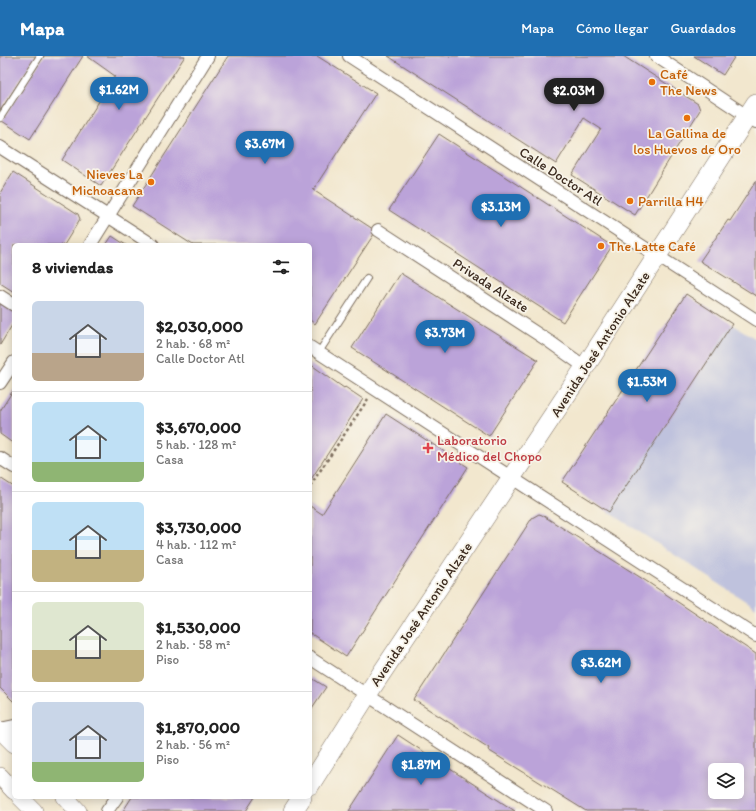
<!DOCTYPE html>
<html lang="es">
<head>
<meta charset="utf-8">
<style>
	:root { --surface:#fff; --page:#f6f6f6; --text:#222; --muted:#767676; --line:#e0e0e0; --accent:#1f6fb2 }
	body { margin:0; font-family:Itim,sans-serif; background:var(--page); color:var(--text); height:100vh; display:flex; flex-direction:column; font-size:15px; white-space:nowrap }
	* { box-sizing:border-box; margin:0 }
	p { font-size:13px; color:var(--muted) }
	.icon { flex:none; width:22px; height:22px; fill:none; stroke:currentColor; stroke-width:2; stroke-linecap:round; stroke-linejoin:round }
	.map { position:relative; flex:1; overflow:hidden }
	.details { position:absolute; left:12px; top:187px; width:300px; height:556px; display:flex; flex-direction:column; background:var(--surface); border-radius:6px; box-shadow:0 2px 10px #0003 }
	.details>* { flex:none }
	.buttons { position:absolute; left:708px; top:707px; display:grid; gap:8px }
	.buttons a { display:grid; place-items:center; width:36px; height:36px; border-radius:6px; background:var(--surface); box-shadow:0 2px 10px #0003; font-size:20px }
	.price { position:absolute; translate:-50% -34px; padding:0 9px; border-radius:14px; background:var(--accent); color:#fff; font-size:13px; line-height:26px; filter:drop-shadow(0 1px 2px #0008) }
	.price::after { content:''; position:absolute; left:50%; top:24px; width:12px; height:9px; margin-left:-6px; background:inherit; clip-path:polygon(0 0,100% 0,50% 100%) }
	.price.selected { background:#222; color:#fff }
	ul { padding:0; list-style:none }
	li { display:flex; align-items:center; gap:12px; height:100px; padding:0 20px }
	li+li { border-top:1px solid var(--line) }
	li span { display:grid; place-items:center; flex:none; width:112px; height:80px; border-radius:6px; color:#555 }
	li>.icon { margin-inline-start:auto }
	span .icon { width:48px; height:48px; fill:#fffc; stroke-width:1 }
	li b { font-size:17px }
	h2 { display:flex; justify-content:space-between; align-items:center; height:48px; padding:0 20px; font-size:17px }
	header { display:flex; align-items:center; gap:24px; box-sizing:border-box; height:56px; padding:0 20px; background:var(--accent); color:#fff }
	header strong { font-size:19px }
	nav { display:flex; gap:22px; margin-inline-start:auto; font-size:14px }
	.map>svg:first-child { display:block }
	.industrial { fill:#bfc2dd }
	.building { fill:#bba3d9; fill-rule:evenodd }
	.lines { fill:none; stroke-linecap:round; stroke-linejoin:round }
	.lane-casing { stroke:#7b6c5c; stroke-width:8 }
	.street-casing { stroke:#7b6c5c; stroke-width:14 }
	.secondary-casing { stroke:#7b6c5c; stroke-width:18 }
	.primary-casing { stroke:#7b6c5c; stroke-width:20 }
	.path { stroke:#7b6c5c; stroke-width:2.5; stroke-dasharray:3 3; stroke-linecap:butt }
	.lane { stroke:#fff; stroke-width:6 }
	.street { stroke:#fff; stroke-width:12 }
	.secondary { stroke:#fff; stroke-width:17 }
	.primary { stroke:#fff; stroke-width:19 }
	.food-dot { fill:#e8710a; stroke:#f7f3e8; stroke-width:1.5 }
	.health-dot { fill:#e0444e; stroke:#f7f3e8; stroke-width:1.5 }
	.labels { text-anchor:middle; stroke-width:3.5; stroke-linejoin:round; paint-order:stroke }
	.food-label { font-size:14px; fill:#c56008; stroke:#f7f3e8; text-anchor:start }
	.street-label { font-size:14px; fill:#3b2a1e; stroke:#f7f3e8 }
	.health-label { font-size:14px; fill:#be3a42; stroke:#f7f3e8; text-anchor:start }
</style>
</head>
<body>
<header>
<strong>Mapa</strong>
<nav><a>Mapa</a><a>Cómo llegar</a><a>Guardados</a></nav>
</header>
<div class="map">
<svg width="756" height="755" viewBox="0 0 756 755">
	<rect width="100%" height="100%" fill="#f7f3e8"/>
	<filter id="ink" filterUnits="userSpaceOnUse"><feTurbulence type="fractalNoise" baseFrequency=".025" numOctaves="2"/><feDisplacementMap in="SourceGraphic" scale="8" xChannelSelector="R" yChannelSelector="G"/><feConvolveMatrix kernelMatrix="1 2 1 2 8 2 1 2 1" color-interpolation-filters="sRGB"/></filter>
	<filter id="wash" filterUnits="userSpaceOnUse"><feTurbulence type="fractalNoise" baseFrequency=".012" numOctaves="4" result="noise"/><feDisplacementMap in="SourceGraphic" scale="16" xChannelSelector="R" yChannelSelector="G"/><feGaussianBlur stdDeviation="0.9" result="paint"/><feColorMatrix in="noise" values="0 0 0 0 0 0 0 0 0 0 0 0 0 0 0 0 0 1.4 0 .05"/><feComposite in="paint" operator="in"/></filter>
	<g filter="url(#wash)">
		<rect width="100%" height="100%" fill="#f2e7ce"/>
		<path class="industrial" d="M732,268L756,283V552L609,456Z"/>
		<g id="blocks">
			<path class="building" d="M0,0H36L0,55Z
				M44,0H83L30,83L2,65Z
				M87,0H185L101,130L62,104L115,20Z
				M228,0H317L376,37L313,134L376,175L315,268L310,264V189H193L132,150Z
				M388,0H623L698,48L700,54L635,159L572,119L601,73L584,62L556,108Z
				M694,0H735L723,19Z
				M439,78L612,190L563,266L389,154Z
				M13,116L78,158L80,163L64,189H14V236L0,227V137Z
				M756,125V240L700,205L728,164L730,165Z
				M112,180L126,189H106Z
				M400,217L538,304L489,380L352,292Z
				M686,238L732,268L609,456L562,426Z
				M0,242L14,251V266L0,289Z
				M310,308L344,332L345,331L363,343L310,425Z
				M14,333V388L0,378V355Z
				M386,358L468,411L346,601L310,577V450L322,458Z
				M0,422L14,431V646L0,632Z
				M539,458L542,459L646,525L756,598V755H586L488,694L489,692L414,644L532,462ZM715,714H737V736H715Z
				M310,621L326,631L310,655Z
				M398,679L430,700L515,755H349Z
				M132,741H255L246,755H123Z"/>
		</g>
	</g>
	<g filter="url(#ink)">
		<use href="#blocks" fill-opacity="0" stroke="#7b6c5c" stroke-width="1"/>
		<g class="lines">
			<defs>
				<path id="lane" d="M0,62L40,0
					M319,296L367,222"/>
				<path id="street" d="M349,0L756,264
					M656,0L756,66
					M0,91L153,189
					M378,174L550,286L585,311
					M90,189L208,0
					M0,240L14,249
					M310,291L756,580
					M0,327L14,306
					M0,402L14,411
					M310,602L546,755
					M0,673L14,670
					M107,755L117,741"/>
				<path id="secondary" d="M0,674L14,688
					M0,720L14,735
					M20,741L34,755
					M65,741L78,755"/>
				<path id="primary" d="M310,729L367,639L585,311L756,47
					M293,755L302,741"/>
			</defs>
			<use href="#lane" class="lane-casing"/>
			<use href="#street" class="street-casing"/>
			<use href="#secondary" class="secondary-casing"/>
			<use href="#primary" class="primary-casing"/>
			<path class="path" d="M310,430L368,343"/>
			<use href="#lane" class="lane"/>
			<use href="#street" class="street"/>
			<use href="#secondary" class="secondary"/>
			<use href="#primary" class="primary"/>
		</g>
	</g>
	<g class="food-dot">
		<circle cx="652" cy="26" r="4"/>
		<circle cx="687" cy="62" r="4"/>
		<circle cx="151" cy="126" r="4"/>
		<circle cx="630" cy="145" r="4"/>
		<circle cx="601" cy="190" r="4"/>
	</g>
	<path class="health-dot" d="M426 386h4v4h4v4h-4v4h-4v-4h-4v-4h4z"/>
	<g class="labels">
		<g class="food-label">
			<text x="660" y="23">Café<tspan x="660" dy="16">The News</tspan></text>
			<text x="687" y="82" text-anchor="middle">La Gallina de<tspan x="687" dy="16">los Huevos de Oro</tspan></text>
			<text x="143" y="123" text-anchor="end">Nieves La<tspan x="143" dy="16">Michoacana</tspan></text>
			<text x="638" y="150">Parrilla H4</text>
			<text x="609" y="195">The Latte Café</text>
		</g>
		<g class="street-label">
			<text transform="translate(561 120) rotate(33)" y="5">Calle Doctor Atl</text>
			<text transform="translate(491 229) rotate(33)" y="5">Privada Alzate</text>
			<text transform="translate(600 288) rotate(-57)" y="5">Avenida José Antonio Alzate</text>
			<text transform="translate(421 558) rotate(-56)" y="5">Avenida José Antonio Alzate</text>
		</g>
		<g class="health-label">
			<text x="437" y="389">Laboratorio<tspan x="437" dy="16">Médico del Chopo</tspan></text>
		</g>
	</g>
</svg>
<div class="buttons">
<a><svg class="icon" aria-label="layers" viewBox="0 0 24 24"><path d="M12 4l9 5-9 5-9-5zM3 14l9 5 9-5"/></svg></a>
</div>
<b class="price" style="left:119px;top:55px">$1.62M</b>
<b class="price selected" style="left:574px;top:56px">$2.03M</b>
<b class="price" style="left:265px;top:109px">$3.67M</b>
<b class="price" style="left:501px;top:172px">$3.13M</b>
<b class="price" style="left:445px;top:298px">$3.73M</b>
<b class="price" style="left:647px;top:347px">$1.53M</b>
<b class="price" style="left:601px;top:628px">$3.62M</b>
<b class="price" style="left:421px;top:730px">$1.87M</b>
<section class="details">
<h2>8 viviendas<svg class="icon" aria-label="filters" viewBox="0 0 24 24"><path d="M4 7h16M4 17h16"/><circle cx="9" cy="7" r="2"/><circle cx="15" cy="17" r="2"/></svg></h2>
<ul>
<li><span style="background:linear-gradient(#c9d6e8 65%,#b9a48a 0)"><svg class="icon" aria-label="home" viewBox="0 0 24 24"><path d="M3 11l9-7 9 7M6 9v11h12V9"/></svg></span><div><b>$2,030,000</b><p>2 hab. · 68 m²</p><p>Calle Doctor Atl</p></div></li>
<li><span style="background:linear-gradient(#bfe0f5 75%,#8fb573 0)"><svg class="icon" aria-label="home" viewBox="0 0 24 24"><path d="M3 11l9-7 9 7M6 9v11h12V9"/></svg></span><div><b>$3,670,000</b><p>5 hab. · 128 m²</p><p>Casa</p></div></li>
<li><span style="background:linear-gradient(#bfe0f5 60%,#c2b280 0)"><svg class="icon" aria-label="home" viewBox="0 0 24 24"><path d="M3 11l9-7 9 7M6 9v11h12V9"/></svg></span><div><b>$3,730,000</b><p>4 hab. · 112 m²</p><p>Casa</p></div></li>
<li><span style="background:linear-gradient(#dfe7d0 60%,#c2b280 0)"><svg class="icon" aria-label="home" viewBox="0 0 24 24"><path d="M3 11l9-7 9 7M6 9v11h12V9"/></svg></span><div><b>$1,530,000</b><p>2 hab. · 58 m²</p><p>Piso</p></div></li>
<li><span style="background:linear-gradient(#c9d6e8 75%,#8fb573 0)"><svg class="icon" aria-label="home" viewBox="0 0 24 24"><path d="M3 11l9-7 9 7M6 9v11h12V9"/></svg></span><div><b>$1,870,000</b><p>2 hab. · 56 m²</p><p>Piso</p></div></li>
</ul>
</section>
</div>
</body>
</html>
